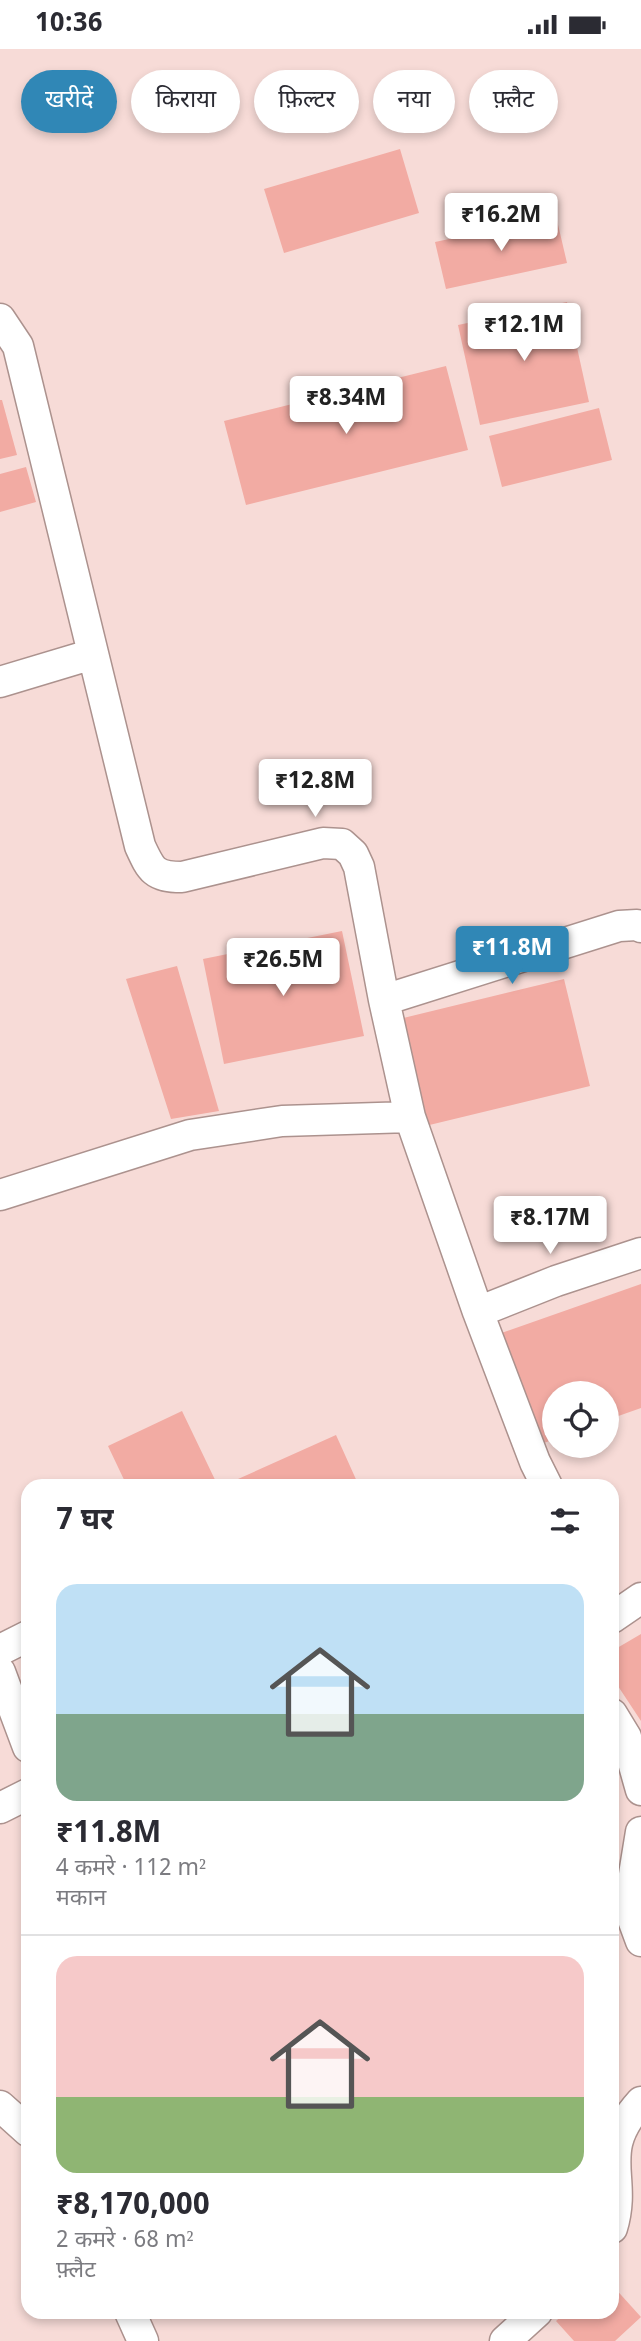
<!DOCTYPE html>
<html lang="hi">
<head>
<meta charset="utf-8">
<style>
	:root { --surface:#fff; --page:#f2f2f3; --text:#2b2b33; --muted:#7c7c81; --line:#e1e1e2; --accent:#3087b6 }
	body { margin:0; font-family:Georgia,"Noto Sans Devanagari",serif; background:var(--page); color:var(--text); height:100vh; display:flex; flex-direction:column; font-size:26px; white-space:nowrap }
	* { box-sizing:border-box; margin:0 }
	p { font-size:23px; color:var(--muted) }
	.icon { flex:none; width:38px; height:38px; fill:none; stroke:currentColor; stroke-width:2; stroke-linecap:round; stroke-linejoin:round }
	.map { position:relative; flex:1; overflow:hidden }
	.panel { position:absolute; left:21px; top:1430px; width:598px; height:840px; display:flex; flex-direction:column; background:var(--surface); border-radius:21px; box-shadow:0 4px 10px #0003 }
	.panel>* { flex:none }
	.top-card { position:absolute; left:21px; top:21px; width:600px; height:63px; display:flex; gap:14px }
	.tools { position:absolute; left:542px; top:1332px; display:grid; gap:14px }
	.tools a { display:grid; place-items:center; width:77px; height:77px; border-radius:50%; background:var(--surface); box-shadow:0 4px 10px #0003; font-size:35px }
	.price { position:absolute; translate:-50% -60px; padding:0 16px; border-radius:7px; background:#fff; color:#222; font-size:23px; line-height:46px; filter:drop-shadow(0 2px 4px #0008) }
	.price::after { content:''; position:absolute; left:50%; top:42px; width:21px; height:16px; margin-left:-10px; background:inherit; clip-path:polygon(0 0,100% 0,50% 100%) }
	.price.on { background:var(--accent); color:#fff }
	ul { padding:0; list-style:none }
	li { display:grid; align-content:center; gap:14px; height:371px; padding:0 35px }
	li+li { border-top:2px solid var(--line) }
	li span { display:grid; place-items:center; height:217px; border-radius:21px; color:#555 }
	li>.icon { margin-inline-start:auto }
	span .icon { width:126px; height:126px; fill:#fffc; stroke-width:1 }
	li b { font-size:30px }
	h2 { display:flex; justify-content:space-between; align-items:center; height:84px; padding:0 35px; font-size:30px }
	.pill { padding:0 24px; border-radius:32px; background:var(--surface); box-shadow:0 4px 10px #0003; font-size:24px; line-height:63px }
	.pill.on { background:var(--accent); color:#fff }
	.status { display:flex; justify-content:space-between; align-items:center; height:49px; padding:0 35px; background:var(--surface); direction:ltr }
	.status svg { height:19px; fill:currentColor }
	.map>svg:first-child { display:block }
	.building { fill:#f2aba3 }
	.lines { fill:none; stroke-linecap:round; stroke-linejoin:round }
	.street-casing { stroke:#ac928e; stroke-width:33 }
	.street { stroke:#fff; stroke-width:30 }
</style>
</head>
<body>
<div class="status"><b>10:36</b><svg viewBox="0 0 49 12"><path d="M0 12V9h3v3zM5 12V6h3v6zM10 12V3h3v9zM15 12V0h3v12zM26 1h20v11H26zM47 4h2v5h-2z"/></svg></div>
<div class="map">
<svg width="641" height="2292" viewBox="0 0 641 2292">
	<rect width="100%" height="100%" fill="#f7dbd7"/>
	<path class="building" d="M400,100L419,164L284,204L264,140Z
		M556,167L567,214L446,240L435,193Z
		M567,253L589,353L480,376L458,276Z
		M446,317L468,401L246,456L224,372Z
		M0,351H2L17,406L0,410Z
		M599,359L612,411L502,438L489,387Z
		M26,418L36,453L0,463V425Z
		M342,882L364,987L224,1015L203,910Z
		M177,917L219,1062L171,1070L126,930Z
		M564,930L590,1037L417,1079L391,972Z
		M641,1235V1359L607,1371V1344H555V1390L530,1399L490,1288Z
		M182,1362L218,1437H127L108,1397Z
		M336,1386L359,1437H230L229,1434Z
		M641,1585V1672L612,1628V1602Z
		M612,2236L641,2268L615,2292H574L556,2272L566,2263H612Z"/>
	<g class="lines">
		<defs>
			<path id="street" d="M0,270L18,297L140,797C151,821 154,828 182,828L323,794L342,795L353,805L359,818L384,951L410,1068L478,1263L535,1413L547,1437
				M0,633L93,605
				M384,951L619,877L637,876L641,878
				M0,1146L190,1086L282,1072L410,1068
				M478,1263L556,1232L641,1204
				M612,1569L641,1549
				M0,1601L28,1587
				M0,1623L28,1698
				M612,1665L626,1688L641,1741
				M0,1759L28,1745
				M641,1783L633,1832L631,1865L641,1892
				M0,2057L28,2082
				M612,2179C628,2126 595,2104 641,2053
				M130,2263L143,2292
				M505,2292L537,2263"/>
		</defs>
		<use href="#street" class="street-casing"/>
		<use href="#street" class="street"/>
	</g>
</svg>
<div class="tools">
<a><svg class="icon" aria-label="locate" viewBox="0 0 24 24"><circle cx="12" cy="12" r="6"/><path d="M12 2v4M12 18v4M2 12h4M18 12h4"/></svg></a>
</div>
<b class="price" style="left:501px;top:204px">₹16.2M</b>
<b class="price" style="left:524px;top:314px">₹12.1M</b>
<b class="price" style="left:346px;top:387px">₹8.34M</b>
<b class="price" style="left:315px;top:770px">₹12.8M</b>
<b class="price on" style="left:512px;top:937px">₹11.8M</b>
<b class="price" style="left:283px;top:949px">₹26.5M</b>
<b class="price" style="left:550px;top:1207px">₹8.17M</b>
<div class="top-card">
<a class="pill on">खरीदें</a>
<a class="pill">किराया</a>
<a class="pill">फ़िल्टर</a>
<a class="pill">नया</a>
<a class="pill">फ़्लैट</a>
</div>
<section class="panel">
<h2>7 घर<svg class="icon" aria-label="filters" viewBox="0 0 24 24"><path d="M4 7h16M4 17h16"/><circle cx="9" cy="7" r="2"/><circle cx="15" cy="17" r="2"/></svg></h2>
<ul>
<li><span style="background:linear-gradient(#bfe0f5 60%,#7fa58c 0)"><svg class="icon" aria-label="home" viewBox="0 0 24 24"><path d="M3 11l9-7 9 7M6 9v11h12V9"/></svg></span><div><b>₹11.8M</b><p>4 कमरे · 112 m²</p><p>मकान</p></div></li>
<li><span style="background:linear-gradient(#f6c9c9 65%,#8fb573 0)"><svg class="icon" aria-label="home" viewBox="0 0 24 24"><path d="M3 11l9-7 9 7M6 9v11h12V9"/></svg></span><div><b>₹8,170,000</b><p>2 कमरे · 68 m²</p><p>फ़्लैट</p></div></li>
</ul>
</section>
</div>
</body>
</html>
